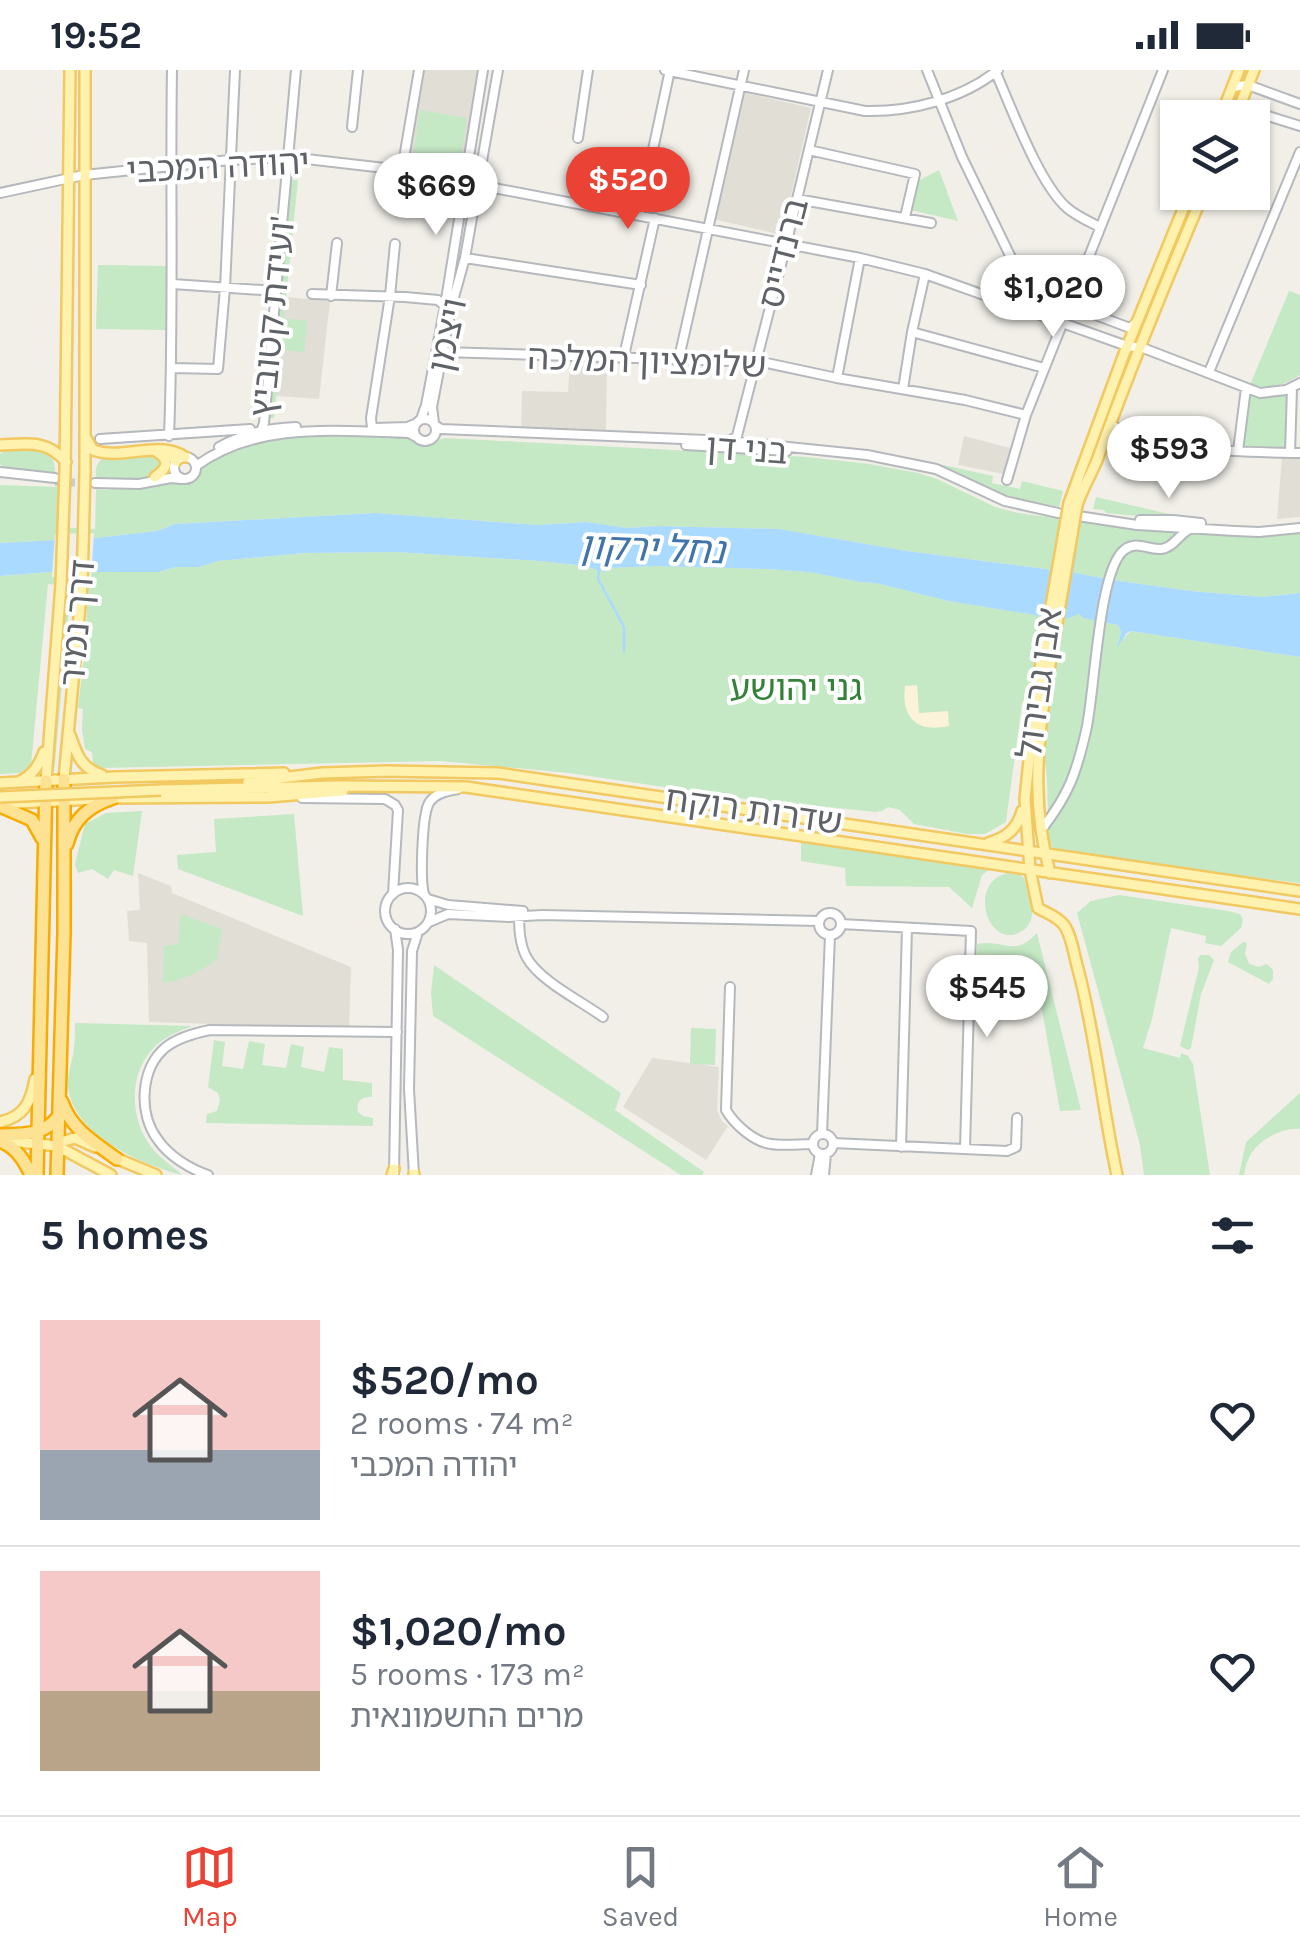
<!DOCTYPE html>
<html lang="en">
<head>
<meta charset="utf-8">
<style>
	:root { --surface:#fff; --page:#f6f6f7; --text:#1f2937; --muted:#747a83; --line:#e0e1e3; --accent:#ea4335 }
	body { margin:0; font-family:Karla,"Noto Sans Hebrew",sans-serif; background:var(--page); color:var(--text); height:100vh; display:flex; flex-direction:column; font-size:38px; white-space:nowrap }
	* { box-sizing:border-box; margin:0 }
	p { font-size:32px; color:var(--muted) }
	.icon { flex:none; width:55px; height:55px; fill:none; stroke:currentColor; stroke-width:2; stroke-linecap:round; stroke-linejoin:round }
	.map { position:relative; height:1105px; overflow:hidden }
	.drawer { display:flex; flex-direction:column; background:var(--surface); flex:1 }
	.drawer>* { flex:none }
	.controls { position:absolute; left:1160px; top:30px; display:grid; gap:20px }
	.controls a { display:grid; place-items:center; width:110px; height:110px; border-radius:0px; background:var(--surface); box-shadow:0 2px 8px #0004; font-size:50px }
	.price { position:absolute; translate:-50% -85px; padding:0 22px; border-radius:35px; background:#fff; color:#222; font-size:32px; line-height:65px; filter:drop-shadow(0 2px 5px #0008) }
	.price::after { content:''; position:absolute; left:50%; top:60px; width:30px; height:22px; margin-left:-15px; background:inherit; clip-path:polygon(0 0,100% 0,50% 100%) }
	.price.current { background:var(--accent); color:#fff }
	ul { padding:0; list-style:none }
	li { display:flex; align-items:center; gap:30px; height:250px; padding:0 40px }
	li+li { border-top:2px solid var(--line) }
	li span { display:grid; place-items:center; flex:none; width:280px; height:200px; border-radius:0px; color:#555 }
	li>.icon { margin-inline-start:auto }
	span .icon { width:120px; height:120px; fill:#fffc; stroke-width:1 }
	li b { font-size:42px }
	h2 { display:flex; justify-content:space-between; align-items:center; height:120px; padding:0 40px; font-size:42px }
	.status { display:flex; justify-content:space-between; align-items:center; height:70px; padding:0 50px; background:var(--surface); direction:ltr }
	.status svg { height:28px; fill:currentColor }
	.menu { display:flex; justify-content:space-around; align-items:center; height:140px; border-top:2px solid var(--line); background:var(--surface); font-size:28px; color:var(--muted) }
	.menu a { display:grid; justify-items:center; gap:5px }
	.menu .current { color:var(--accent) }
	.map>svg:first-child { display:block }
	.education { fill:#e1ded6 }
	.green { fill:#c5e8c5 }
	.sand { fill:#fbf3d9 }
	.water { fill:#aadaff }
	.pier { fill:#f1efe8 }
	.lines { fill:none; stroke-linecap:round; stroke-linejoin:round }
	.stream { stroke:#aadaff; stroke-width:2.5 }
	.minor-tunnel { stroke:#ccccc8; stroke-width:8; stroke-dasharray:8 4; stroke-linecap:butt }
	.minor-casing { stroke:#b5b8bc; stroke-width:12 }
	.major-casing { stroke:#f2c960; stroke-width:14 }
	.highway-casing { stroke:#f9ab00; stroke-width:16 }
	.minor { stroke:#fff; stroke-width:8 }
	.major { stroke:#fff2af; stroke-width:9 }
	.highway { stroke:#fde293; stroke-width:11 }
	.major-bridge-casing { stroke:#f2c960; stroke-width:14; stroke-linecap:butt }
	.major-bridge { stroke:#fff2af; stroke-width:9 }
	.labels { text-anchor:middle; stroke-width:8; stroke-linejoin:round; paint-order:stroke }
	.street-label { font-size:35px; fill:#5f6368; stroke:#fff }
	.park-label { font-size:35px; fill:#348238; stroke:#fff }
	.water-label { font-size:38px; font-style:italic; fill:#4174aa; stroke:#fff }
</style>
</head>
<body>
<div class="status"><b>19:52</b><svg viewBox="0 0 49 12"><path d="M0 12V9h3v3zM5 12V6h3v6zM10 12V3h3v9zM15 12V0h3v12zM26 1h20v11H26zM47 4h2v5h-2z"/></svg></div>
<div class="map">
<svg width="1300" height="1105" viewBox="0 0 1300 1105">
	<rect width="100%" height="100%" fill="#f1efe8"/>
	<path class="education" d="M423,0H479L460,104L407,96Z
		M743,22L811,38L782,165L713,149Z
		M286,227L330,231L319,329L276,326Z
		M570,291H607L606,360L521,358L522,321L568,322Z
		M964,366L1010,378L1004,404L958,395Z
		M1282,387H1300V447L1277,449Z
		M138,803L171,816L172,823L351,897L349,958L149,952L147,873L129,871L127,841L140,840Z
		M652,988L719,997L717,1040L722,1051L728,1056L706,1090L623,1037Z"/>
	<path class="green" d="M420,40L467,48L459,99L412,91Z
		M939,100L958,151L911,140L916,112Z
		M291,110H298L284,248L307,251L304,282L281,280L274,348H266Z
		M98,195L169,196L167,260L96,259Z
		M1289,221L1300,225V305C1284,316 1269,319 1250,315Z
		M1248,325L1289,326L1287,380L1242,379Z
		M303,366L408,367L423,374L445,368L807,387L869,394L918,403L937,409L995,437L1018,443L1128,458L1199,461L1243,466L1300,463V523L1262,527L1191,521L1112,510L1076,503L907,481L779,459L658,456L627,458L587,452L538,455L375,443L175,454L157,461L95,468L0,473V415L58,417L57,457L95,459L96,419L105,420L175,411L187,413L193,411L206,393L233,379L275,368Z
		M39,380C52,384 55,390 55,403L4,398L0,394V384L5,381Z
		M150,385L162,389L161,399L152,406L138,408H97C94,401 96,394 102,389Z
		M930,392L993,406L992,413L1020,419L1022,411L1063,421L1059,437L1004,425Z
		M1096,427L1169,444L1139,446L1106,443L1104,440L1093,439Z
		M396,482L540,491L585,496L604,502L610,498L653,496L767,499L809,502L860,512L876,513L948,531L1041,546L1066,549L1079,544L1084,548L1118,555L1121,562L1118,574L1131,561L1300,587V813L1057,782L1049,774L1047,709L1043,674L1050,625L1030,621L1022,633L1006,752L985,764H967L914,754L900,740L888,737L882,741L875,742L809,735L800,737L569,703L440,691L100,698L93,695L92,682L85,679L82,659L83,639L78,638L86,570L88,516H71L54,702H50L68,516L48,514L31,695L20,703L0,704V506L49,502H158L176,497H199L218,491L305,483Z
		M142,741L133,806L114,800L108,809L92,799L78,803L75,794L85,754L106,743Z
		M294,744L303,846L178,799L177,785L216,782L214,749Z
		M801,769L994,796L982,805L972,838L949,817L846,816L845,798L801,791Z
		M1007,803L1020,805L1024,808C1026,818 1032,830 1032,840C1033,848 1029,857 1022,861C989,882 966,814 1007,803Z
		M1119,825L1228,841L1240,844L1243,850L1241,858L1221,876L1205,873L1206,866L1171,858L1152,949L1143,978L1180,988L1181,983L1188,986L1193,994L1210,1105H1144L1140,1075L1077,843L1091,831Z
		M180,844L222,859L217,889C200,902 184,910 163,913L164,876L178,874Z
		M1037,863L1081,1040L1060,1041L1037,912L1025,909L978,913L977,874C1004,869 1014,888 1037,863Z
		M1243,872L1247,873L1245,884L1249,894L1259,897L1267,894L1273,900V909L1269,914L1228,892L1231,882Z
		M1201,885H1209L1214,890L1201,924L1191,978L1188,980L1180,976L1199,897L1198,888Z
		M434,895L621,1023L615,1040L704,1102L702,1105H681L433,946L431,923Z
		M75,953L192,956C183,960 171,964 163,970C128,994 127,1047 152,1078C160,1088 173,1096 182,1105C141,1094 74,1066 68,1017C67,1003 73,991 74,977C75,970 75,961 75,953Z
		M691,958L716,959L715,995L690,994Z
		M214,970L225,972L222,996L243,999L249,971L265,974L262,995L286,998L291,974L304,977L301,997L324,1002L329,977L343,979V1010L372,1013V1027C361,1026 356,1031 358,1042L363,1046L373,1048V1056L206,1053L207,1044L217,1041L220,1030L218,1023L208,1017Z
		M1300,1023V1059C1282,1057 1256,1071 1249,1088C1246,1093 1245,1099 1244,1105H1239L1246,1072Z"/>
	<path class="sand" d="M917,615L919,643L948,641L949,656C917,663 901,648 905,616Z"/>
	<path class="water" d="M375,443L538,455L587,452L627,458L658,456L779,459L907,481L1076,503L1112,510L1191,521L1262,527L1300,523V587L1131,561L1127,563L1117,578L1121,562L1118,555L1083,548L1079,544L1066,549L1041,546L948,531L876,513L860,512L809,502L767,499L653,496L610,498L604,502L585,496L540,491L396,482L305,483L218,491L199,497H176L158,502H49L0,506V473L95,468L157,461L175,454Z"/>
	<path class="pier" d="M94,463L91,508L52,507L55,464Z"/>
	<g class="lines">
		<path class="stream" d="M599,499L598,509L624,557V581
			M1072,506L1075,482"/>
		<path class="minor-tunnel" d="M55,412L95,413"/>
		<defs>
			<path id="minor" d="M665,0L865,41C911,42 962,29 998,0
				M927,0L962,87L1020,206
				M996,3C1012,39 1038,111 1066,137C1076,146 1088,151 1100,157
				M1232,17L1248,15L1300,34
				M1239,37L1300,56
				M352,57L358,0
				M578,68L588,0
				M809,80L915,104L905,147
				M402,100L419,0
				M0,123L84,105L230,90L289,87L402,100L459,108L494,118L860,188L925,204L1127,276L1143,278L1260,323L1286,320L1300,313
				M797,129L931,153
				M639,145L670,0
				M465,188L641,215
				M173,214L276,221
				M312,224L405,227L438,230L445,236
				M331,226L337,173
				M993,228L998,216L1007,208L1020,206L1069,235L1130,258L1137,252
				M912,262L1044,298
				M443,282L762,292L837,308L965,330L1026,345
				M624,286L655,148
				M681,288V279L744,0
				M172,298L218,299L225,218L235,0
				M1209,302L1300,82
				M837,308L860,188
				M903,319L912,262L925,204
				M414 360a11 11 0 1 1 22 0a11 11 0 1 1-22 0Z
				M421,349L426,335L445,236L483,0
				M434,353L432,337L451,238L465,188L498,0
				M1110,355C1168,382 1236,382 1300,383
				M436,356L441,359L730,371L867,385L936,399L1005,431L1058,443
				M372,358L371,348L390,226L395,174
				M375,358L407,357L415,354
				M169,366C174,244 170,122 172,0
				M100,369L250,359
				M251,370L261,362L264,353L296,0
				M730,371L737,366L786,175L828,0
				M686,375L787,381
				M219,377C245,363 268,358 296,357
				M1238,381L1246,318
				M1290,383L1292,318
				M174 398a11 11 0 1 1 22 0a11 11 0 1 1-22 0Z
				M196,396C258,351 337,361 409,363L418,368
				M0,402L55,408
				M1007,410L1026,345L1163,0
				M95,413L139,414L171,408L181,409
				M1078,446L1137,455L1235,461L1259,462L1300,458
				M1140,450H1173L1201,453
				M302,728L385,729L395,735L398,740L393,824
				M1042,759C1069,724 1076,704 1086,661C1095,623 1098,501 1124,480C1137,470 1147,480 1161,479C1174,478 1180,462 1192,458
				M385 841a23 23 0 1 1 46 0a23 23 0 1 1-46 0Z
				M424,824C420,810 422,745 429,733C435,723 448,721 458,719
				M428,829L448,835L523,841
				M519,841C519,856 519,874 527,888C540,911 581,931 603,947
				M819 854a11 11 0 1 1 22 0a11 11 0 1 1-22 0Z
				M429,852L448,844L509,847L542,845L819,851
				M841,854L971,861L965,1079
				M730,917L726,1040C734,1054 754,1072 771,1074C784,1076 800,1074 813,1074
				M822,1064L830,865
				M813 1074a10 10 0 1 1 20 0a10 10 0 1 1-20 0Z
				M833,1073L1007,1081L1016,1077L1017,1048
				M901,1077L907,858
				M394,1104L398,880L395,859
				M208,1105C190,1099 169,1086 158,1070C138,1044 140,998 166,977C179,967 195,963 210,960L397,962
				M414,1105L409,1019L412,881L418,862
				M816,1105L820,1084
				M824,1105L826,1084"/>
			<path id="major" d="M85,0V402
				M1220,48L1239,0
				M1235,48L1254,0
				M86,368L93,380C122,391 159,369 185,387
				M0,375C27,374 47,369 66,392
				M162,382L172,386L176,391
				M65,402L70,0
				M155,407C167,399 171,390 157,382
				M1069,433L1124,284L1190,122
				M1077,435C1083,417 1093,402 1099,385C1131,296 1167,209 1204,122
				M1036,622L1025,729L1030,800L1038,838C1046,843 1057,846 1064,855C1072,866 1074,886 1078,899C1096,967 1102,1036 1117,1105
				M1045,624C1036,687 1033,740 1050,803
				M70,665C77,685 81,698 102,705
				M64,709L82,515
				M20,711C33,705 39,695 44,682
				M46,711L61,514
				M248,712L322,703L387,701L498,703L1300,821
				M0,713L115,707L284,703
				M161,720L337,716L466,717L1300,839
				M0,734L113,728L268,727L343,721
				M988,773C1005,768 1017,760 1022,741
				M0,1052C24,1047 31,1032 35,1009
				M1,1070L57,1076L111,1105
				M57,1076L64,1071L75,1068L95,1077
				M113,1087L156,1105
				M414,1104V1105
				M392,1105L394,1099"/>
			<path id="highway" d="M0,736L32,750L42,768
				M67,774C73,749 89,736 113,728
				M62,1032C71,1059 95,1073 117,1089
				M0,1065C23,1064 43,1066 58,1047
				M0,1071C16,1077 24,1090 31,1105
				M37,1105L46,711
				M57,1105L64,863V709"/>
		</defs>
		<use href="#minor" class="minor-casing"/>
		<use href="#major" class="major-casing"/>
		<use href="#highway" class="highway-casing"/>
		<use href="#minor" class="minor"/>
		<use href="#major" class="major"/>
		<use href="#highway" class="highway"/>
		<defs>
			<path id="major-bridge" d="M61,514L65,402
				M82,515L85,402
				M1036,622L1069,433
				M1045,624L1077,435
				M0,727L161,720"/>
		</defs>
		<use href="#major-bridge" class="major-bridge-casing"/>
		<use href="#major-bridge" class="major-bridge"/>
	</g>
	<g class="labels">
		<g class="street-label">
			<text transform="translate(218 96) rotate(-3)" y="12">יהודה המכבי</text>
			<text transform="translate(783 183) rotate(-76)" y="12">ברנדייס</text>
			<text transform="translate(272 247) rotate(-84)" y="12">ועידת קטוביץ'</text>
			<text transform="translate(447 265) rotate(-78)" y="12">ויצמן</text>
			<text transform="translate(647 291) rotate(2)" y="12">שלומציון המלכה</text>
			<text transform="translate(747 379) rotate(4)" y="12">בני דן</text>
			<text transform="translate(77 553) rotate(-85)" y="12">דרך נמיר</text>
			<text transform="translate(1039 613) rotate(-82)" y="12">אבן גבירול</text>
			<text transform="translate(754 740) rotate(8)" y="12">שדרות רוקח</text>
		</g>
		<g class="park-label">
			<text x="796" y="630">גני יהושע</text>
		</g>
		<g class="water-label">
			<text transform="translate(652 478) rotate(2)" y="13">נחל ירקון</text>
		</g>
	</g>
</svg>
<div class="controls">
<a><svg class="icon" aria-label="layers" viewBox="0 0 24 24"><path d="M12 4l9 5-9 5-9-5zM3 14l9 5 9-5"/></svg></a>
</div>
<b class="price current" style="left:628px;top:162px">$520</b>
<b class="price" style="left:436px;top:168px">$669</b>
<b class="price" style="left:1053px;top:270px">$1,020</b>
<b class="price" style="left:1169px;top:431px">$593</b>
<b class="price" style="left:987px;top:970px">$545</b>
</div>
<section class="drawer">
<h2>5 homes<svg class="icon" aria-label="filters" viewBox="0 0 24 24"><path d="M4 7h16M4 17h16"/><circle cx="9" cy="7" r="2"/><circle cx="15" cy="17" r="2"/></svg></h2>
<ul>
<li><span style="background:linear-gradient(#f6c9c9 65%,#9aa5b1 0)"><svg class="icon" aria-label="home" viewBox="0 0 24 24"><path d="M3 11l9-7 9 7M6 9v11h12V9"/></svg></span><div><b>$520/mo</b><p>2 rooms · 74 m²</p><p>יהודה המכבי</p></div><svg class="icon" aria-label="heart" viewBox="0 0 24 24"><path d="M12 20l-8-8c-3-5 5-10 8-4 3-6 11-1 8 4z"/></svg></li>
<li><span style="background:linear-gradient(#f6c9c9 60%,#b9a48a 0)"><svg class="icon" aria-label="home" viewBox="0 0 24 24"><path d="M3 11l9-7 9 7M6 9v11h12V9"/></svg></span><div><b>$1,020/mo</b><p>5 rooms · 173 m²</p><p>מרים החשמונאית</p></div><svg class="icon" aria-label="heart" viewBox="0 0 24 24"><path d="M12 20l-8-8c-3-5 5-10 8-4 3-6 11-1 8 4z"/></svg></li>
</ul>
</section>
<nav class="menu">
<a class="current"><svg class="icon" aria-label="map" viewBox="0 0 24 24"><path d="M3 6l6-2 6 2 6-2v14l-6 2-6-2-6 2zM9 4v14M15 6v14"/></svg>Map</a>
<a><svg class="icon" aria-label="saved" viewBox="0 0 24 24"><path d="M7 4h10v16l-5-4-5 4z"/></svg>Saved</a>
<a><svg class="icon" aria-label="home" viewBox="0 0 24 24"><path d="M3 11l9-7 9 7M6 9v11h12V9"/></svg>Home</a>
</nav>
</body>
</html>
